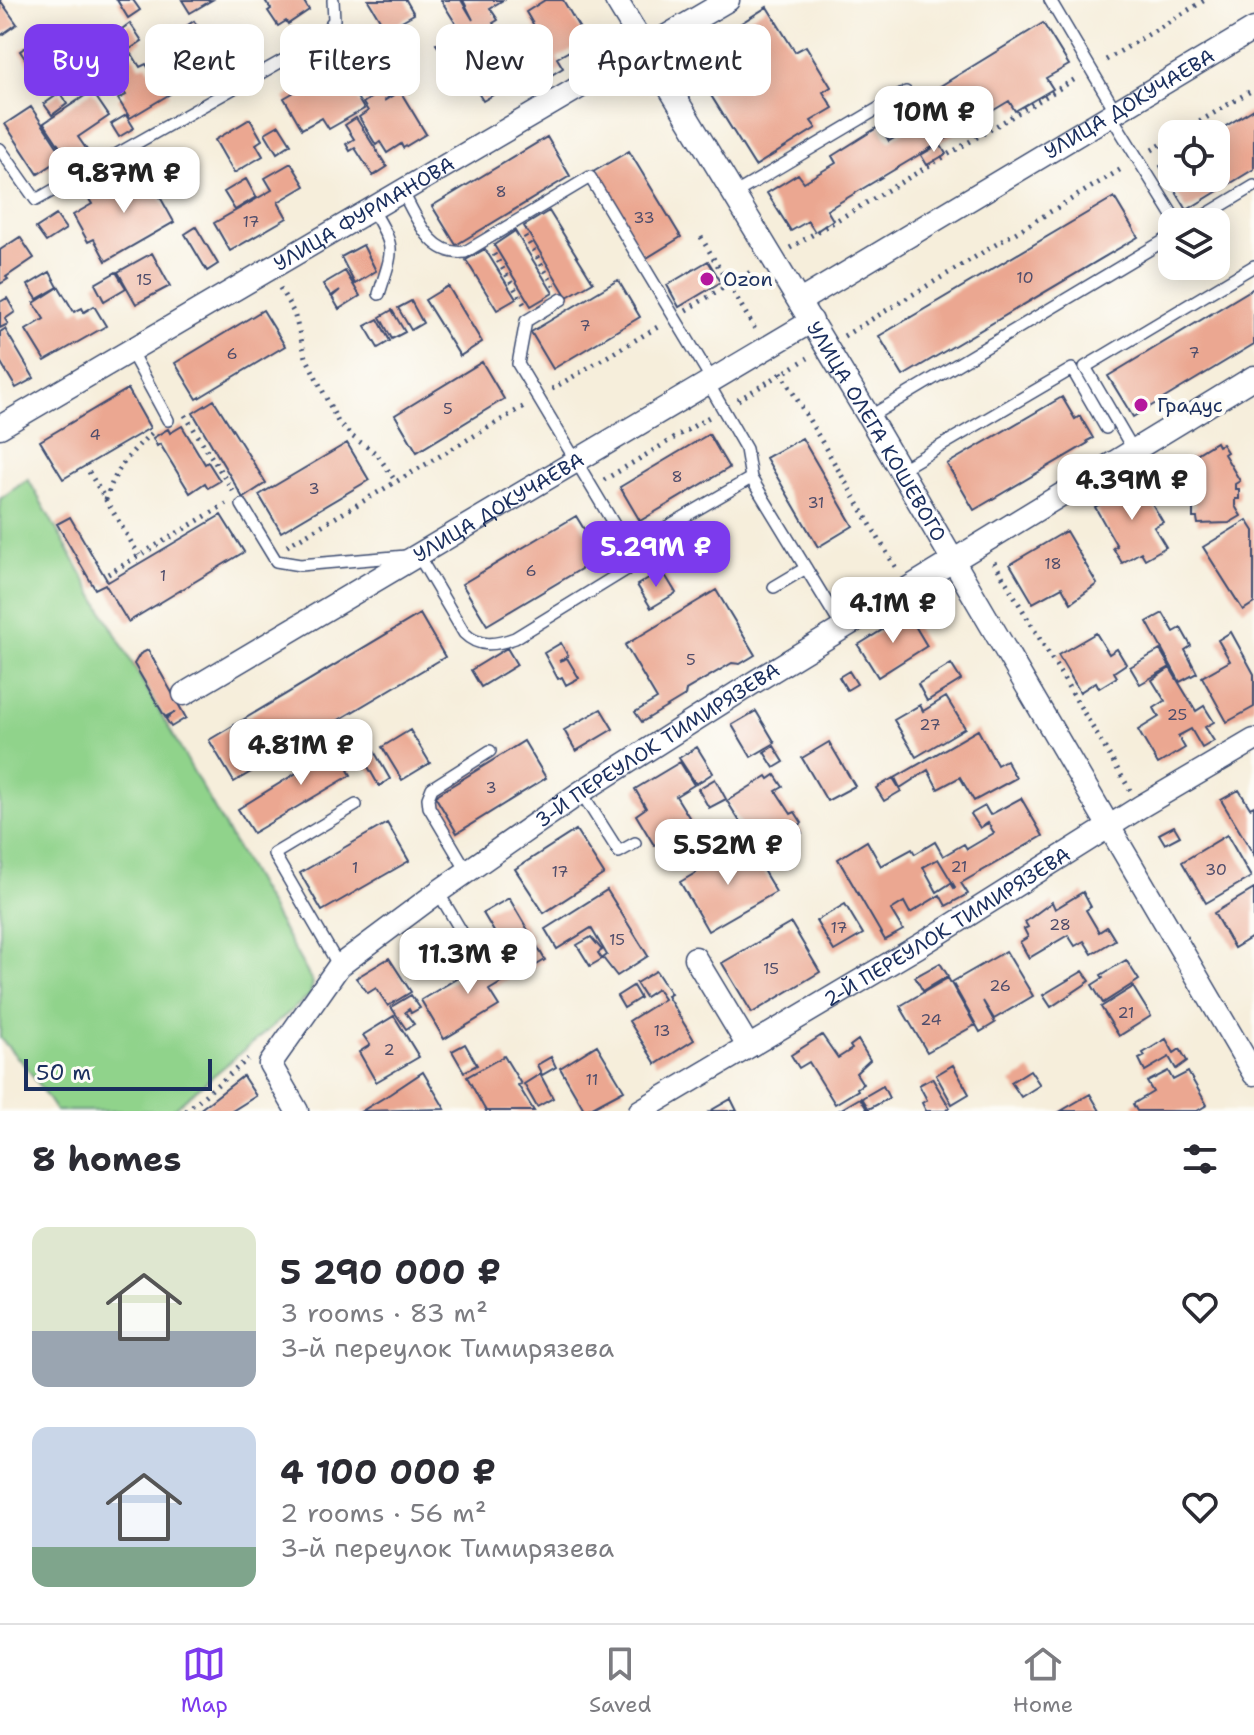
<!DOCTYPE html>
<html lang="en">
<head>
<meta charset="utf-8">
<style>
	:root { --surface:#fff; --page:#f7f7f7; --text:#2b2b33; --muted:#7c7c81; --line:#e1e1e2; --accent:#7c3aed }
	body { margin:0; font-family:"Shantell Sans",sans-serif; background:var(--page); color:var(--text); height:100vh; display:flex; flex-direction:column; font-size:30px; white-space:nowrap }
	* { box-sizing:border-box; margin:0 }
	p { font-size:26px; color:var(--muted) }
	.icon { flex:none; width:44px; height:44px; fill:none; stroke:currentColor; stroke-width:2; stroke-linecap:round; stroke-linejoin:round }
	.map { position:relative; height:1111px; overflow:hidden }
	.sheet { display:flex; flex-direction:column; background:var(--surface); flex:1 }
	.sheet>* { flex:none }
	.guide { position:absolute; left:24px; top:24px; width:800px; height:72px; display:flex; gap:16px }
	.controls { position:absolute; left:1158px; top:120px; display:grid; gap:16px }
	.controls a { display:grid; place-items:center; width:72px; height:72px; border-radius:16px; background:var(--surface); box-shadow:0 4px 20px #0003; font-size:40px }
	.scale { position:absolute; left:24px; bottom:20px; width:188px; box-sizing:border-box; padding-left:8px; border:4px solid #1b2f5e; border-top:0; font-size:22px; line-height:28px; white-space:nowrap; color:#1b2f5e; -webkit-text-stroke:6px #fdfcf7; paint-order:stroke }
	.price { position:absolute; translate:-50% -68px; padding:0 18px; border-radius:16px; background:#fff; color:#222; font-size:26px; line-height:52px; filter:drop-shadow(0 2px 4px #0008) }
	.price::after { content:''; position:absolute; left:50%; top:48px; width:24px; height:18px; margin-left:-12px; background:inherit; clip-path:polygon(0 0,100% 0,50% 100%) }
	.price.current { background:var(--accent); color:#fff }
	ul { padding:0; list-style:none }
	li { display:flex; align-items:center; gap:24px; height:200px; padding:0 32px }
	li span { display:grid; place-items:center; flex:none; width:224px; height:160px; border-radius:16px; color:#555 }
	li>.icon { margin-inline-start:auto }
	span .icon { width:96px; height:96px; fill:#fffc; stroke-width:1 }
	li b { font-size:34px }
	h2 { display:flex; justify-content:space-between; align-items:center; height:96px; padding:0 32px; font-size:34px }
	.chip { padding:0 28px; border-radius:16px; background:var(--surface); box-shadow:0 4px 20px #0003; font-size:28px; line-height:72px }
	.chip.current { background:var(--accent); color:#fff }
	.menu { display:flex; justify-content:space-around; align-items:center; height:112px; border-top:2px solid var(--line); background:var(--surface); font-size:22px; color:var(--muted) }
	.menu a { display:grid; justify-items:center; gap:4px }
	.menu .current { color:var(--accent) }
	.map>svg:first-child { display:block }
	.green { fill:#90d38b; stroke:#568174; stroke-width:2 }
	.building { fill:#eba791; fill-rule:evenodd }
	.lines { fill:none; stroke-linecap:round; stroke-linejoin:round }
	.service-casing { stroke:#3c4c71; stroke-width:14 }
	.minor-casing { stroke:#3c4c71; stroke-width:25 }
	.path { stroke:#3c4c71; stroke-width:5; stroke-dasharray:2 6; stroke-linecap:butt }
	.service { stroke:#fff; stroke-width:11 }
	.minor { stroke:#fff; stroke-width:22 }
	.poi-dot { fill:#b5179e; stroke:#fdfcf7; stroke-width:3 }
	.labels { text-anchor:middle; stroke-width:8; stroke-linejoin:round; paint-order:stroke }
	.number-label { font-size:16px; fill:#4f4d6b }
	.street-label { font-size:20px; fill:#1b2f5e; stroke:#fdfcf7 }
	.poi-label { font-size:20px; fill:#1b2f5e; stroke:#fdfcf7; text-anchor:start }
</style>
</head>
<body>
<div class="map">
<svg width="1254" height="1111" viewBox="0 0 1254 1111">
	<rect width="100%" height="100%" fill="#fdfcf7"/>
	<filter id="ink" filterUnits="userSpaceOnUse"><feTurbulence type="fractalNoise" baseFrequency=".0125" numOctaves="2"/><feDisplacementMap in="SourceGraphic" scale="16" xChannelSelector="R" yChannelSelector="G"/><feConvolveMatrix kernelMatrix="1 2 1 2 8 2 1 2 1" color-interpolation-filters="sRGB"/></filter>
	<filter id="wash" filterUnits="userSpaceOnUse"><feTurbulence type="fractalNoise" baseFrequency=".006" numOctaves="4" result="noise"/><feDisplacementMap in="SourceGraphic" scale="32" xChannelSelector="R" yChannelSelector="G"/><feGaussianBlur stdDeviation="1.8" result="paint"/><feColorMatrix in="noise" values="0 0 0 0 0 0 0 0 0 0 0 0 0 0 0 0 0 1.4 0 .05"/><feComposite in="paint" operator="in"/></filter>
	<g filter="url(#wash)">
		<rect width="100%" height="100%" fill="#f6eedb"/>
		<path class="green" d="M28,479L313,983L310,995L171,1111H56L28,1069L0,1038V499Z"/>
		<g id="blocks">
			<path class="building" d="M0,0L17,24L0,36Z
				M117,0H133L140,10L128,18Z
				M182,0H212L190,13Z
				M270,0H303L309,10L288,24L286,21L278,26L268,11L271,9L266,2Z
				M368,0H406L414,14L386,30Z
				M441,0H461L473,20L463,0H503L490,8L498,20L493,23L503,38L489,48L500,67L504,64L515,82L483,101L457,58L481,43L475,34L445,57L436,44L459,29Z
				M545,0H563L587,41L557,58L563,68L522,93L516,83L520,80L506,56L540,36L526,12Z
				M767,7L795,52L806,46L831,87L823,92L833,108L811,121L816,128L755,166L687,57Z
				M194,21L215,52L205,57L210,65L203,69L205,72L192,80L190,77L183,81L161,48L188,31L185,27Z
				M130,23L142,41L130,49L118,32Z
				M1043,23L1069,65L1046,78L1053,89L1015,111L1009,101L827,210L833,220L815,232L808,221L791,231L767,193L798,174L804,182L836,163L832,156L880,126L889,141L947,105L937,88Z
				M60,25L79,54L39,80L20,51Z
				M395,38L407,57L394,65L382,46Z
				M368,40L373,49L351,62L346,52Z
				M132,54L140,67L146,64L155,78L158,75L170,94L130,118L118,99L126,95L109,67Z
				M323,63L337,86L341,83L346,92L352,89L364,109L329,129L322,118L302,129L284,98L310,83L304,74Z
				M383,83L390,96L384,101L400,91L426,134L403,148L401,144L387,153L380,142L376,145L359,117L368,111L363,103L372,97L369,92Z
				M92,91L109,116L78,137L89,153L72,165L44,123Z
				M60,93L67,104L52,115L44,104Z
				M31,107L64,157L38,174L5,124Z
				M1254,109V169L1187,210L1160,166L1172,159V178H1216V132Z
				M126,115L134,128L119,137L111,124Z
				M356,118L387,167L373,176L355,148L350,151L346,144L354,139L345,125Z
				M250,119L262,140L256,144L263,156L234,173L215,140Z
				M279,125L291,144L277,153L265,133Z
				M547,137L570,176L456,245L432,206Z
				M940,144L946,154L927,165L921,155Z
				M629,151L681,237L645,259L593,172Z
				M291,163L305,186L278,202L287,218L230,251L214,223L272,190L265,178Z
				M144,168L174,222L106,261L94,239L88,242L73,215L92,204L89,199Z
				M246,179L256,197L235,210L224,192Z
				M1114,197L1138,237L903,376L879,336Z
				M549,211L593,282L567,297L524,226Z
				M56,215L66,229L46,242L36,228Z
				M196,227L218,264L207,271L185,234Z
				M515,231L553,293L531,306L494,245Z
				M20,237L34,258L6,277L8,279L0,284V250Z
				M363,245L376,271L355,284L341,257Z
				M485,249L516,299L497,310L466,260Z
				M152,253L170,286L136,304L118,272Z
				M708,261L721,282L679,307L667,285Z
				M345,271L360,296L339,309L332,297L340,290L331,296L323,284Z
				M50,272L58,287L37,299L28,285Z
				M116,272L126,288L104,301L95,284Z
				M618,280L640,317L553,369L531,332Z
				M448,286L482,342L460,356L425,300Z
				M59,287L74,312L82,308L84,312L94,306L106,326L45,361L26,330L44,319L34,303Z
				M1254,288V344L1133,417L1108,376Z
				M7,298L15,312L5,319L8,324L0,328V302Z
				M411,301L423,323L411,330L398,308Z
				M263,310L285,346L197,399L175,363Z
				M392,310L405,332L392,339L380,317Z
				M378,319L390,341L378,348L365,326Z
				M5,329L34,378L16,388L0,361V332Z
				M482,362L504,399L417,452L395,415Z
				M128,389L150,428L63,479L40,441Z
				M1062,397L1075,419L1080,416L1093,438L1087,441L1088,443L974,510L947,464Z
				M214,400L266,483L243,498L193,413Z
				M182,426L205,464L208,462L220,481L208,488L205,483L190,493L160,444L157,446L153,438L168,429L170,433Z
				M709,434L729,468L640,521L620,487Z
				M802,438L853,526L818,547L766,458Z
				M1216,442L1218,446L1222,444L1227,452L1224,454L1240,481L1235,484V489H1239V499H1235V506L1241,516L1229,523L1198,524L1197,518H1193V508L1197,507L1181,480L1177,482L1172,473L1175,471L1174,468Z
				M347,443L369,480L281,532L259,495Z
				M1137,478L1163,522L1154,527L1166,547L1145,559L1141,552L1122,563L1113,548L1117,546L1095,507L1119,493L1117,489Z
				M221,515L244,552L128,622L105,584L95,589L57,524L70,517L108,582Z
				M576,516L601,557L487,625L462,584Z
				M1247,520L1254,531V603L1243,610L1203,547Z
				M1066,531L1097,584L1071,603L1062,587L1033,603L1010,564Z
				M662,570L676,593L651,608L637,585Z
				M716,590L755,655L740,664L732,663L686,690L685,696L642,722L635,712L657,699L625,645Z
				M1163,613L1174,632L1181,628L1191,646L1185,650L1197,673L1180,682L1147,622Z
				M420,614L445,657L234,782L209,740Z
				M908,614L927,646L878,677L858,645Z
				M1231,632L1254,674V707L1227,722L1202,677L1230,661L1218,640Z
				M1096,633L1109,654L1117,649L1126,664L1114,672L1117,677L1099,688L1096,682L1080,692L1058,655Z
				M561,643L568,656L559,661L567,658L579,678L566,685L562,677L558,679L544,653Z
				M507,648L517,665L481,687L471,670Z
				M148,650L186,718L171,727L166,719L175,712L165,717L134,664L140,654Z
				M1160,650L1170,667L1140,684L1130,667Z
				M951,664L961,680L927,701L918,684Z
				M1170,668L1196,711L1204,706L1214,722L1205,727L1214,741L1202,748L1191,729L1178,736L1185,748L1158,764L1138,730L1159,717L1154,708L1165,701L1152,680Z
				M849,671L857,684L847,690L839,677Z
				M946,697L965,728L916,757L894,720L920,705L923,711Z
				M601,709L613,729L576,751L564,730Z
				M756,711L775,743L751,757L732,725Z
				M410,730L430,763L402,780L382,747Z
				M978,730L997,765L1006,760L1016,778L974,801L960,777L938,789L928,770L900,788L895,778Z
				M350,740L362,761L348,770L351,775L253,833L238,809Z
				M524,741L546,778L457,833L435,796Z
				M829,742L855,786L827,801L802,758Z
				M774,746L784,762L774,768L764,752Z
				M697,747L713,773L696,784L679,758Z
				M374,751L390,779L379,786L363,758Z
				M680,762L694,785L676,796L692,822L654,845L636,815L646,808L635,789Z
				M775,775L783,787L776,791L791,814L795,812L802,823L798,826L802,833L762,857L727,801L767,776L769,779Z
				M893,778L901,791L884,801L876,788Z
				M715,779L726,799L709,808L698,789Z
				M1239,790L1250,808L1254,806V855L1221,800Z
				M1021,798L1043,836L961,883L968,894L946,906L940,895L910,913L904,902L891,910L903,930L885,940L838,859L867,841L881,866L912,849L915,854L935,842L943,856L964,844L967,849L994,833L988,823L980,828L971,814L985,806L990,815ZM938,859L955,887L954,888L951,883L937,892L923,867Z
				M387,823L409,861L322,911L300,873Z
				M1174,826L1180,836L1165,844L1159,834Z
				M576,830L604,874L544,913L515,869Z
				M1227,835L1251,877L1206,903L1182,862Z
				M747,843L776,892L708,931L680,882Z
				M1254,889V936L1234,948L1214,913Z
				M607,890L648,956L617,976L603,958L607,955L591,928L557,949L545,929Z
				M1083,892L1091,907L1086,910L1099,932L1107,927L1115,940L1092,954L1084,941L1075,946L1068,935L1029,958L1020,942L1028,937L1024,929L1028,927L1025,922L1052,902L1055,909Z
				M509,898L532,937L506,952L483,913Z
				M845,904L863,934L834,951L816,921Z
				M791,923L820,972L752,1013L722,963Z
				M591,937L602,950L598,953L602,959L590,966L577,945Z
				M534,941L545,960L520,975L508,955Z
				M503,951L516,974L489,990L499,1006L444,1039L421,1000Z
				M1006,951L1033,996L994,1019L983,1001L995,1023L980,1032L952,982Z
				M389,958L411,992L388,1006L376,988L368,993L356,978Z
				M1126,960L1139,980L1103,1003L1092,985L1103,978L1101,975Z
				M940,963L948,976L923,991L915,977Z
				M656,971L671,994L667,996L694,1040L656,1064L629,1021L664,999L657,989L645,997L636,983Z
				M1083,971L1090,981L1051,1007L1043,995Z
				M948,978L975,1025L927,1052L900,1006Z
				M633,986L640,998L624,1008L617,996Z
				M1133,987L1151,1016L1119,1036L1101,1007Z
				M411,995L420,1008L411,1013L409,1009L405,1012L414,1024L406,1029L391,1007Z
				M394,1016L419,1057L376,1082L359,1052L370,1045L363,1035Z
				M822,1035L838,1058L852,1049L850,1046L858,1040L870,1060L856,1073L863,1084L857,1088L858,1090L835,1104L809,1062L799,1068L791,1055Z
				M1166,1039L1174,1053L1180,1049L1187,1061L1176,1069L1169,1057L1145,1071L1139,1059L1145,1056L1143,1053Z
				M465,1044L477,1065L464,1072L452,1051Z
				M597,1045L624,1090L585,1111L560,1068Z
				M504,1056L521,1084L518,1085L534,1111H486L483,1106L467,1077Z
				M551,1057L556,1067L542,1075L537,1065Z
				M953,1065L969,1094L952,1104L936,1075Z
				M1030,1070L1040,1085L1021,1097L1011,1082Z
				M1168,1071L1173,1080L1188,1072L1207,1105L1197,1111H1137L1133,1104L1153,1092L1147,1082Z
				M423,1072L445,1109L362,1111L390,1094Z
				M540,1074L553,1098L537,1107L524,1084Z
				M243,1076L256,1096L232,1111H198Z
				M932,1078L950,1108L945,1111H926L922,1103L927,1100L919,1085Z
				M883,1086L889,1098L869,1109L862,1098Z
				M1090,1094L1100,1111H1061Z
				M860,1098L868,1111H838Z
				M731,1099L737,1111H710Z"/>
		</g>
	</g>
	<g filter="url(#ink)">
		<use href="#blocks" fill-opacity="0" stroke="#3c4c71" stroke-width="2"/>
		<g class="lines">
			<defs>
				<path id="service" d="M1050,0L1115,110
					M1110,114L1177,222
					M0,149L36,200L319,40L334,20L333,0
					M402,191C416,216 430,257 465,252L590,177L712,380
					M734,194L906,92
					M372,209C397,250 393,249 379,294
					M1194,222L1254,186
					M130,350L168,420
					M708,383L746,449L751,478L843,629
					M869,417L1172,236
					M1134,451L1085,367L1254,266
					M900,470L1072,369L1106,428
					M242,505L276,561L300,565L418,555L464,633C479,648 496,645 515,638L637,563L518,364L526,321L562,299
					M629,549L751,478
					M774,587L806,568
					M581,792L619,852L635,843
					M467,871L429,807L428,798L432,788L490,751
					M438,892L476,956
					M339,966L274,854L356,805"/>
				<g id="minor">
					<path id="s1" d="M616,0L869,417L1254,1074"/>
					<path id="s2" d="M800,301L1254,29"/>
					<path id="s3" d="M0,427L728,0"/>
					<path id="s4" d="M184,694L812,321"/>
					<path d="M695,958L748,1046"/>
					<path id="s5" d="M297,1111L270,1064L339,966L438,892L581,792L756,681L1254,377"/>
					<path id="s6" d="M640,1111L919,946L1140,807L1254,740"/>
				</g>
			</defs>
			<use href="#service" class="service-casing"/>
			<use href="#minor" class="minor-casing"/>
			<path class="path" d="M1106,60L1205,0
				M1179,134L1254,89
				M1152,150L1172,138
				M525,236L554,286
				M701,237L755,329
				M790,248L1077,78
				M494,254L524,304
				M280,288L294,313L306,357L338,422L353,437L377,454L396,482
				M686,310L754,270
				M844,336L1123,168
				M781,372L897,570
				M552,389L661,325
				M738,400L808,358
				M185,415L233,491
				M89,472L139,555
				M604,480L709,417
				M106,500C114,470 132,450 155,430
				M287,546L523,407
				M994,562L1130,790
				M108,574L226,504
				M186,1111L248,1059"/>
			<use href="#service" class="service"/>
			<use href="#minor" class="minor"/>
		</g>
	</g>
	<g class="poi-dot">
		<circle cx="707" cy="279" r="8"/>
		<circle cx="1141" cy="405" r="8"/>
	</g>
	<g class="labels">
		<g class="number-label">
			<text x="501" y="197">8</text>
			<text x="644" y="223">33</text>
			<text x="251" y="227">17</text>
			<text x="1025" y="283">10</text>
			<text x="144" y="285">15</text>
			<text x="585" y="331">7</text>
			<text x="1194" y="358">7</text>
			<text x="232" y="359">6</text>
			<text x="448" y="414">5</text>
			<text x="95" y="440">4</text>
			<text x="677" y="482">8</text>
			<text x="314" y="494">3</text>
			<text x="816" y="508">31</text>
			<text x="1053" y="569">18</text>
			<text x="531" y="576">6</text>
			<text x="163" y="581">1</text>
			<text x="691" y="665">5</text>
			<text x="1177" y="720">25</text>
			<text x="930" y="730">27</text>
			<text x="491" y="793">3</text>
			<text x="959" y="872">21</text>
			<text x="355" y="873">1</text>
			<text x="1216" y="875">30</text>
			<text x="560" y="877">17</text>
			<text x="1060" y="930">28</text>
			<text x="839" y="933">17</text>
			<text x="617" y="945">15</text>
			<text x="771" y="974">15</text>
			<text x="1000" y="991">26</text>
			<text x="1126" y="1018">21</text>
			<text x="931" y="1025">24</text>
			<text x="662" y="1036">13</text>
			<text x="389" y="1055">2</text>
			<text x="592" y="1085">11</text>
		</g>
		<g class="street-label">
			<text dy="7" stroke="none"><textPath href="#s2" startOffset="384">УЛИЦА ДОКУЧАЕВА</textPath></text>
			<text dy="7" stroke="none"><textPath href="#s3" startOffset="422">УЛИЦА ФУРМАНОВА</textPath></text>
			<text dy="7" stroke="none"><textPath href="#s1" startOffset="504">УЛИЦА ОЛЕГА КОШЕВОГО</textPath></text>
			<text dy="7" stroke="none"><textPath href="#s4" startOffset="366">УЛИЦА ДОКУЧАЕВА</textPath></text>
			<text dy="7" stroke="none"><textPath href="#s5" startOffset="562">3-Й ПЕРЕУЛОК ТИМИРЯЗЕВА</textPath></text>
			<text dy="7" stroke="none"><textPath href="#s6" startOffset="358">2-Й ПЕРЕУЛОК ТИМИРЯЗЕВА</textPath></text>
		</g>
		<g class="poi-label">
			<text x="723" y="286">Ozon</text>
			<text x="1157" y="412">Градус</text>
		</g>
	</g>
</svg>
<div class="controls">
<a><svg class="icon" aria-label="locate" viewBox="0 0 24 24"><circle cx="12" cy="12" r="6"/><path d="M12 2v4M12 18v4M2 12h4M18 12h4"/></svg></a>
<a><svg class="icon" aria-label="layers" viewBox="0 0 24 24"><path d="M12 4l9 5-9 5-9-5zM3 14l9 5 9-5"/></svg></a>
</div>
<div class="scale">50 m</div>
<b class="price" style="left:934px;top:154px">10M ₽</b>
<b class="price" style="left:124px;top:215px">9.87M ₽</b>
<b class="price" style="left:1132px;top:522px">4.39M ₽</b>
<b class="price current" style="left:656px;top:589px">5.29M ₽</b>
<b class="price" style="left:893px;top:645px">4.1M ₽</b>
<b class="price" style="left:301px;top:787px">4.81M ₽</b>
<b class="price" style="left:728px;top:887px">5.52M ₽</b>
<b class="price" style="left:468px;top:996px">11.3M ₽</b>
<div class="guide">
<a class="chip current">Buy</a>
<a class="chip">Rent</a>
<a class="chip">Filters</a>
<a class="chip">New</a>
<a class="chip">Apartment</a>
</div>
</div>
<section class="sheet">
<h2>8 homes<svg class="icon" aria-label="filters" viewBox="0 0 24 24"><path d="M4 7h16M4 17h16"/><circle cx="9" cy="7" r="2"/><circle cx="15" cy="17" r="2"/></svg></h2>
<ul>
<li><span style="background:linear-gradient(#dfe7d0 65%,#9aa5b1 0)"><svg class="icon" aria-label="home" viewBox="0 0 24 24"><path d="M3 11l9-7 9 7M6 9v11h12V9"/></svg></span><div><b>5 290 000 ₽</b><p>3 rooms · 83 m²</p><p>3-й переулок Тимирязева</p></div><svg class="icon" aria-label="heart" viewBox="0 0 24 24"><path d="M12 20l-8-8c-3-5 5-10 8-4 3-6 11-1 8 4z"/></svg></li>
<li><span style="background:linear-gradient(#c9d6e8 75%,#7fa58c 0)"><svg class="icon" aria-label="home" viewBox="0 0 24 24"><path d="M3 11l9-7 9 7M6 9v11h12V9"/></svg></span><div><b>4 100 000 ₽</b><p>2 rooms · 56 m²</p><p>3-й переулок Тимирязева</p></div><svg class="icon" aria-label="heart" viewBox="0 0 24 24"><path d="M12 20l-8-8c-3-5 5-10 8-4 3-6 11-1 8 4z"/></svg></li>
</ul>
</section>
<nav class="menu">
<a class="current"><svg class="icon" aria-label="map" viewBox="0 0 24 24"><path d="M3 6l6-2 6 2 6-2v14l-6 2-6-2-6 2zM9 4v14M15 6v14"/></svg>Map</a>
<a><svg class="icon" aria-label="saved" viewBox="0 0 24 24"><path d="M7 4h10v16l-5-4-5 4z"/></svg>Saved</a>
<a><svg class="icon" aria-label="home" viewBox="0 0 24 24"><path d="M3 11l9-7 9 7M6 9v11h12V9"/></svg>Home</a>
</nav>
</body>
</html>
